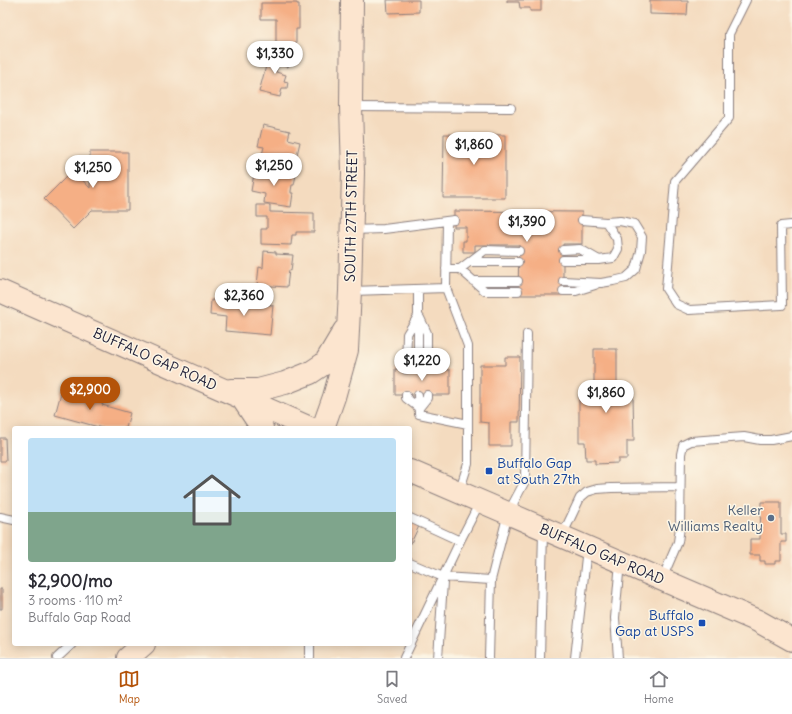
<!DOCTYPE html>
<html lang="en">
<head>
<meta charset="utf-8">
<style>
	:root { --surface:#fff; --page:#f2f2f3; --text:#2b2b33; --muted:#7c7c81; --line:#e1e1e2; --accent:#b45309 }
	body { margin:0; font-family:Delius,sans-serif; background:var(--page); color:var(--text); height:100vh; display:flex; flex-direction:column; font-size:15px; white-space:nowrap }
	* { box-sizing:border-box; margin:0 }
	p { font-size:13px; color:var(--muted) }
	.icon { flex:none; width:22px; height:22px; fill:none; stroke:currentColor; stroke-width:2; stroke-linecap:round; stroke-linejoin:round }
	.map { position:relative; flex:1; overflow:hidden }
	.sheet { position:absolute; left:12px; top:426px; width:400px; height:220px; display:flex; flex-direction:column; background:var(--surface); border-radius:4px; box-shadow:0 2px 10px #0003 }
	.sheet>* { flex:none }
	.price { position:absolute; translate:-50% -34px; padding:0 9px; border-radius:14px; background:#fff; color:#222; font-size:13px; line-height:26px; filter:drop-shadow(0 1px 2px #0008) }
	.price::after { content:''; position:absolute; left:50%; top:24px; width:12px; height:9px; margin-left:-6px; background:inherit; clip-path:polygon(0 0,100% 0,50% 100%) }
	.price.on { background:var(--accent); color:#fff }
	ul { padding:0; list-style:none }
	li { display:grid; align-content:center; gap:8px; height:212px; padding:0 16px }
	li span { display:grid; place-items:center; height:124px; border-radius:4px; color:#555 }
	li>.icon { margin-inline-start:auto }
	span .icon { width:72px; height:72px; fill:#fffc; stroke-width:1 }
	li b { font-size:17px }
	.tab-bar { display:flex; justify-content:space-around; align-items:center; height:56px; border-top:1px solid var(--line); background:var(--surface); font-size:11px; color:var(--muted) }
	.tab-bar a { display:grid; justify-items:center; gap:2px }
	.tab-bar .on { color:var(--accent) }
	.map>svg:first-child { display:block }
	.building { fill:#f5af85 }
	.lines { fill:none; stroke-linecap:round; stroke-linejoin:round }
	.lane-casing { stroke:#8b7e7d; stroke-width:10 }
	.secondary-casing { stroke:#8b7e7d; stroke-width:24 }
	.lane { stroke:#fff; stroke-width:8 }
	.secondary { stroke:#fce5cf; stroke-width:22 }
	.transit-dot { fill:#1a4fb4; stroke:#fcf5e5; stroke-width:1.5 }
	.service-dot { fill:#5c6f8a; stroke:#fcf5e5; stroke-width:1.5 }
	.labels { text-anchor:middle; stroke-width:3; stroke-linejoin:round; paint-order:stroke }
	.street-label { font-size:14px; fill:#22223b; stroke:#fcf5e5 }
	.transit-label { font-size:14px; fill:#164399; stroke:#fcf5e5; text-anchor:start }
	.service-label { font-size:14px; fill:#4e5e75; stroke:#fcf5e5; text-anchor:end }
</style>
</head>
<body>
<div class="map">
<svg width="792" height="658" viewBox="0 0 792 658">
	<rect width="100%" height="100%" fill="#fcf5e5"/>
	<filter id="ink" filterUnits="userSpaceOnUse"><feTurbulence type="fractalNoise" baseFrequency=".025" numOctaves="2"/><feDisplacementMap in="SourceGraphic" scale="8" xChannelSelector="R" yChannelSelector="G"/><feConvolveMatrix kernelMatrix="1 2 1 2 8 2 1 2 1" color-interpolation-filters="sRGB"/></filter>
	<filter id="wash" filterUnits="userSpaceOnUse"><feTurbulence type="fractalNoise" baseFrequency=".012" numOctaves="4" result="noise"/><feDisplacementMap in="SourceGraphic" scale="16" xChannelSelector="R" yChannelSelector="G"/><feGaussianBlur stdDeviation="0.9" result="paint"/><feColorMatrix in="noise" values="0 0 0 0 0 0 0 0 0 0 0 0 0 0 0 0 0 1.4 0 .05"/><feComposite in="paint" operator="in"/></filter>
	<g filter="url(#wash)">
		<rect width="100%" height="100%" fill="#f4dbbf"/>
		<g id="blocks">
			<path class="building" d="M387,0H419V12L388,13Z
				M507,0H541V11H530V8H520L519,2H507Z
				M650,0H681V1H688L687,15L650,14Z
				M261,3H297V4H299V29H296V44H276V19H261Z
				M270,51L291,57L288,67L278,64L276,72L286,75L284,81L288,82L287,88H282L280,97L259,92Z
				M263,125L290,131L288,139L300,142L294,168L269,163V164L260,162L264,147L258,146Z
				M444,134L505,135V198H443Z
				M90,152H128V210H92L73,229L44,199L73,170L90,188Z
				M255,168L296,175L294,185H292L291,191V193H293L291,207L264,203L265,194L251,191Z
				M257,205H270V212L314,213V232H296V235H292L291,245L261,244V229H267V217H257Z
				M454,211L582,212V244H563V295H518L519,245H475V252H463V241H466V227H454Z
				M264,251L276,252V254L293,255L291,271L289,270L287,287L257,285L259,267L263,268Z
				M211,300L273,305L270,335L225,331L226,317L210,315Z
				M594,349H617V396H633L634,441H627V459H618V463L595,464V460H586L585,442H579V396H594Z
				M505,357H520L519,422H511V446H489V423L480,422V365H505Z
				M395,369L450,370V395H395Z
				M62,389L79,393L78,395L103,402L102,405L130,413L126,428H102L55,415Z
				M0,438H5L6,461H0Z
				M761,502H781V534H786V542H781V561H775V564H765V561H760V555H750V539H760Z
				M410,522L419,526L411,543H410Z
				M0,589H2V609H0Z"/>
		</g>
	</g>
	<g filter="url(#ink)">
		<use href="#blocks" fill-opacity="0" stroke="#8b7e7d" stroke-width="1"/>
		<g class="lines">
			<defs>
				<path id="lane" d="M746,0L729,34V118L675,181L666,289L676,304L689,310L782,305L781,226L791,225
					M352,107L511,108
					M351,230L384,229L454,220
					M563,250L580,249L599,260L613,258L618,249L617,239L606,222L582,220
					M563,260H599
					M471,262H518
					M446,269H460L485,250L519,251
					M460,269L485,291H518
					M473,281H518
					M563,281L601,283L613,281L626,278L636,269L641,251L642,237L634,224L620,221L606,222
					M446,288L468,346V464L459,492
					M418,289V369
					M352,291L446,288L447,221
					M563,291H576L595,285
					M420,318L427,333V369
					M406,369L407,334L418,316
					M406,395V398L419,408
					M418,395L419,414L468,424
					M419,408L427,398V395
					M0,517L14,520
					M410,518L460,541L480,502
					M562,536L580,498L587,492L597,489L611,488L680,487
					M410,563L443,577L491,580L489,658
					M662,579L678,542L680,527L681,454L683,445L691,441L744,437L760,440H771L792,436
					M491,580L508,513L525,481L527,334
					M310,644V658
					M57,658L72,644
					M404,658L460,541
					M438,658L443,582
					M540,658L543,531
					M575,658L587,548
					M618,658L615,618L620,562"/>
				<path id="secondary" d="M0,291L310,428
					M231,390H258L285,383L310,373L325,363L344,331
					M242,398L262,428
					M323,428L334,397L347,350L350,291L353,172L351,107L352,0
					M410,471L758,621L792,640
					M128,658L144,644"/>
			</defs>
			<use href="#lane" class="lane-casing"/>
			<use href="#secondary" class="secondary-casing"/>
			<use href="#lane" class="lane"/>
			<use href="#secondary" class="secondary"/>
		</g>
	</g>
	<g class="transit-dot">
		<rect x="485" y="467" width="8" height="8" rx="2"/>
		<rect x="698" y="619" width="8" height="8" rx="2"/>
	</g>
	<circle class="service-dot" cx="771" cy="518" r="4"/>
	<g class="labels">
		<g class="street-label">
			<text transform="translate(351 216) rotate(-89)" y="5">SOUTH 27TH STREET</text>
			<text transform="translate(155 359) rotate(24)" y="5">BUFFALO GAP ROAD</text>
			<text transform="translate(602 554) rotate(23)" y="5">BUFFALO GAP ROAD</text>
		</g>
		<g class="transit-label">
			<text x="497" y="468">Buffalo Gap<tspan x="497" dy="16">at South 27th</tspan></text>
			<text x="694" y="620" text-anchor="end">Buffalo<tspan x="694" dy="16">Gap at USPS</tspan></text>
		</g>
		<g class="service-label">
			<text x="763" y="515">Keller<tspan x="763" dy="16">Williams Realty</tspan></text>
		</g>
	</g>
</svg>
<b class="price" style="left:275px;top:75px">$1,330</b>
<b class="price" style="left:474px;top:166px">$1,860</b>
<b class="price" style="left:274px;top:187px">$1,250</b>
<b class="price" style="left:93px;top:189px">$1,250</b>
<b class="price" style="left:527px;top:243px">$1,390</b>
<b class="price" style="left:244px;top:317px">$2,360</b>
<b class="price" style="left:422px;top:382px">$1,220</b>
<b class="price on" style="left:90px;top:411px">$2,900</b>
<b class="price" style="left:606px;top:414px">$1,860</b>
<section class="sheet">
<ul>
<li><span style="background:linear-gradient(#bfe0f5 60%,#7fa58c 0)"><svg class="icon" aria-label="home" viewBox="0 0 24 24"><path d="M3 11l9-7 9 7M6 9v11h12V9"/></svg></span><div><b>$2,900/mo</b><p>3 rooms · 110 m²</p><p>Buffalo Gap Road</p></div></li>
</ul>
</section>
</div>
<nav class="tab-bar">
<a class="on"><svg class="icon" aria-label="map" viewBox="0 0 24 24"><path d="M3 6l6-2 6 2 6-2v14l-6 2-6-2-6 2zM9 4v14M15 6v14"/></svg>Map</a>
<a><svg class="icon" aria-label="saved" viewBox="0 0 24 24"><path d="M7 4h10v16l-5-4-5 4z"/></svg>Saved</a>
<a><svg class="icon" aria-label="home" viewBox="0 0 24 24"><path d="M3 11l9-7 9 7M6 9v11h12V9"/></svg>Home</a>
</nav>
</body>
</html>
